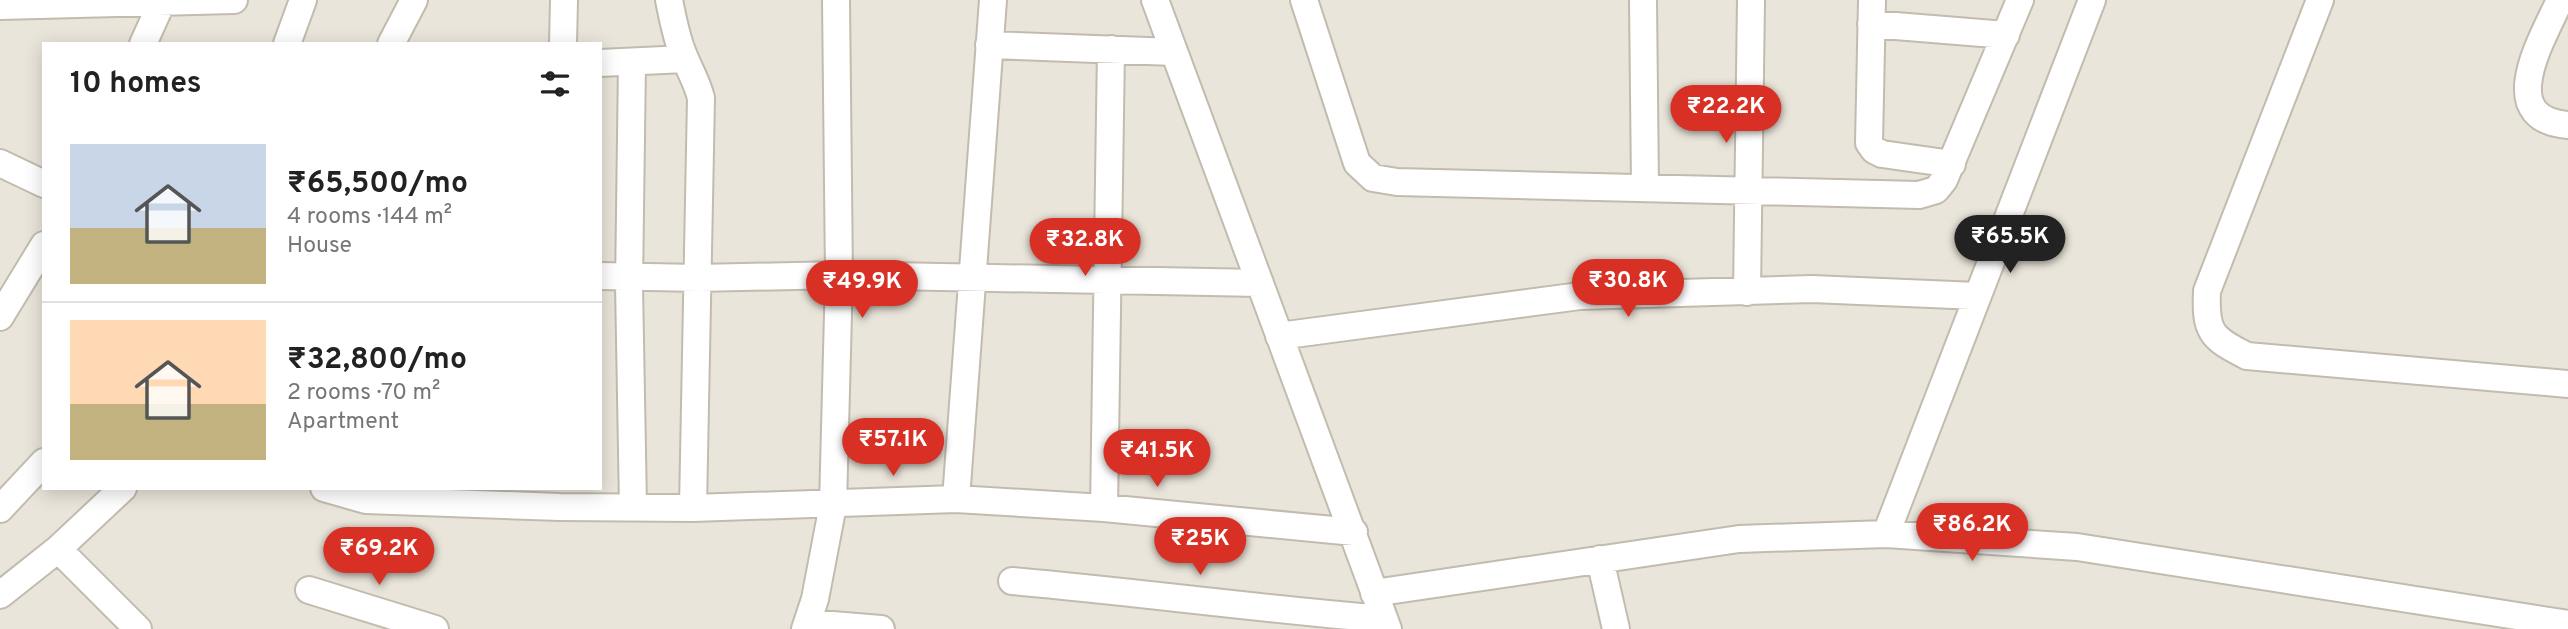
<!DOCTYPE html>
<html lang="en">
<head>
<meta charset="utf-8">
<style>
	:root { --surface:#fff; --page:#f2f2f2; --text:#222; --muted:#767676; --line:#e0e0e0; --accent:#d93025 }
	body { margin:0; font-family:Overpass,sans-serif; background:var(--page); color:var(--text); height:100vh; display:flex; flex-direction:column; font-size:26px; white-space:nowrap }
	* { box-sizing:border-box; margin:0 }
	p { font-size:23px; color:var(--muted) }
	.icon { flex:none; width:38px; height:38px; fill:none; stroke:currentColor; stroke-width:2; stroke-linecap:round; stroke-linejoin:round }
	.map { position:relative; flex:1; overflow:hidden }
	.sheet { position:absolute; left:42px; top:42px; width:560px; height:448px; display:flex; flex-direction:column; background:var(--surface); border-radius:0px; box-shadow:0 4px 18px #0003 }
	.sheet>* { flex:none }
	.price { position:absolute; translate:-50% -60px; padding:0 16px; border-radius:24px; background:var(--accent); color:#fff; font-size:23px; line-height:46px; filter:drop-shadow(0 2px 4px #0008) }
	.price::after { content:''; position:absolute; left:50%; top:42px; width:21px; height:16px; margin-left:-10px; background:inherit; clip-path:polygon(0 0,100% 0,50% 100%) }
	.price.current { background:#222; color:#fff }
	ul { padding:0; list-style:none }
	li { display:flex; align-items:center; gap:21px; height:175px; padding:0 28px }
	li+li { border-top:2px solid var(--line) }
	li span { display:grid; place-items:center; flex:none; width:196px; height:140px; border-radius:0px; color:#555 }
	li>.icon { margin-inline-start:auto }
	span .icon { width:84px; height:84px; fill:#fffc; stroke-width:1 }
	li b { font-size:30px }
	h2 { display:flex; justify-content:space-between; align-items:center; height:84px; padding:0 28px; font-size:30px }
	.map>svg:first-child { display:block }
	.residential { fill:#eae5da; fill-rule:evenodd }
	.lines { fill:none; stroke-linecap:round; stroke-linejoin:round }
	.minor-casing { stroke:#c2bbae; stroke-width:30 }
	.minor { stroke:#fff; stroke-width:26 }
</style>
</head>
<body>
<div class="map">
<svg width="2568" height="629" viewBox="0 0 2568 629">
	<rect width="100%" height="100%" fill="#f6f3ec"/>
	<path class="residential" d="M0,0H2568V629H0ZM44,44H600V488H44Z"/>
	<g class="lines">
		<defs>
			<path id="minor" d="M669,0C673,19 676,38 684,56C690,71 697,82 701,98L693,508
				M1155,0L1388,629
				M1304,0L1357,163L1373,178L1397,182L1919,195L1936,190L1944,180L2020,0
				M1643,0L1645,186
				M1872,0L1869,143L1874,150L1882,154L1952,164
				M2320,0L2207,291C2205,332 2211,338 2247,356L2568,384
				M2560,0C2543,38 2493,119 2568,125
				M0,6L234,0
				M1871,24L2006,35
				M143,44L162,2
				M287,44L303,0
				M391,44L414,0
				M563,44L564,0
				M989,45L1174,52
				M632,62L629,285L633,507
				M600,63L685,59
				M0,163L44,184
				M600,276L698,278L839,275L1260,283
				M1747,292L1751,0
				M0,317L44,245
				M1279,336L1580,296L1812,289L1977,296
				M324,488L366,500L560,507L693,508L956,499L1104,508L1354,532
				M956,499L993,0
				M1104,508L1111,49
				M0,509L44,462
				M1886,534L2092,0
				M58,549L138,629
				M1600,559L1616,629
				M1012,581C1137,592 1260,609 1384,619
				M309,590L435,629
				M1374,593L1739,539L1886,534L2077,547L2568,624
				M0,595L58,549L123,488
				M808,623L881,629
				M805,629L815,599L833,505L839,275L836,0"/>
		</defs>
		<use href="#minor" class="minor-casing"/>
		<use href="#minor" class="minor"/>
	</g>
</svg>
<b class="price" style="left:1726px;top:145px">₹22.2K</b>
<b class="price current" style="left:2010px;top:275px">₹65.5K</b>
<b class="price" style="left:1085px;top:278px">₹32.8K</b>
<b class="price" style="left:1628px;top:319px">₹30.8K</b>
<b class="price" style="left:862px;top:320px">₹49.9K</b>
<b class="price" style="left:893px;top:478px">₹57.1K</b>
<b class="price" style="left:1157px;top:489px">₹41.5K</b>
<b class="price" style="left:1972px;top:563px">₹86.2K</b>
<b class="price" style="left:1200px;top:577px">₹25K</b>
<b class="price" style="left:379px;top:587px">₹69.2K</b>
<section class="sheet">
<h2>10 homes<svg class="icon" aria-label="filters" viewBox="0 0 24 24"><path d="M4 7h16M4 17h16"/><circle cx="9" cy="7" r="2"/><circle cx="15" cy="17" r="2"/></svg></h2>
<ul>
<li><span style="background:linear-gradient(#c9d6e8 60%,#c2b280 0)"><svg class="icon" aria-label="home" viewBox="0 0 24 24"><path d="M3 11l9-7 9 7M6 9v11h12V9"/></svg></span><div><b>₹65,500/mo</b><p>4 rooms · 144 m²</p><p>House</p></div></li>
<li><span style="background:linear-gradient(#ffd9b3 60%,#c2b280 0)"><svg class="icon" aria-label="home" viewBox="0 0 24 24"><path d="M3 11l9-7 9 7M6 9v11h12V9"/></svg></span><div><b>₹32,800/mo</b><p>2 rooms · 70 m²</p><p>Apartment</p></div></li>
</ul>
</section>
</div>
</body>
</html>
